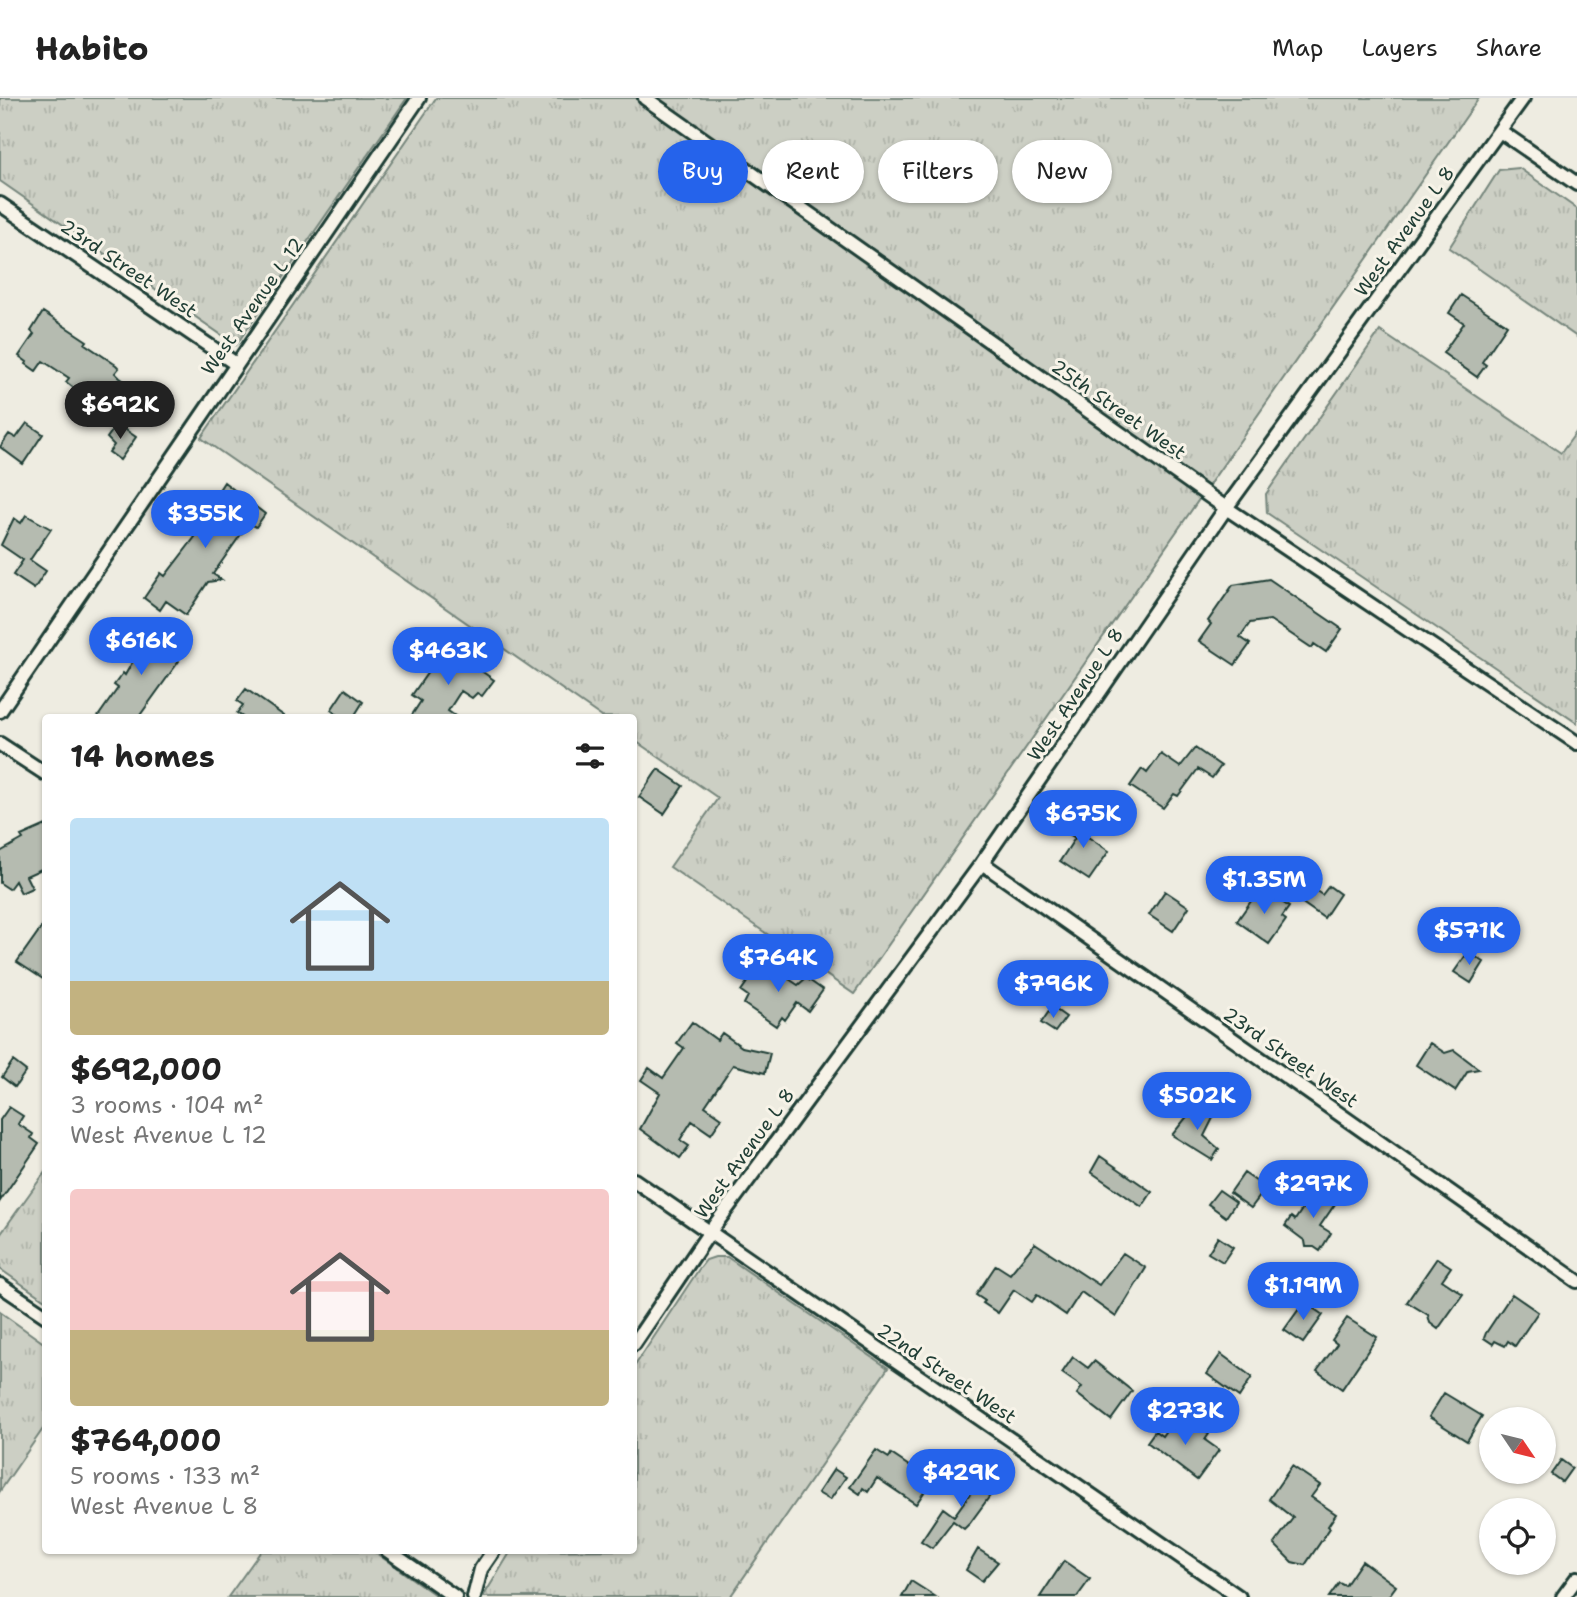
<!DOCTYPE html>
<html lang="en">
<head>
<meta charset="utf-8">
<style>
	:root { --surface:#fff; --page:#f6f6f6; --text:#222; --muted:#767676; --line:#e0e0e0; --accent:#2563eb }
	body { margin:0; font-family:"Shantell Sans",sans-serif; background:var(--page); color:var(--text); height:100vh; display:flex; flex-direction:column; font-size:26px; white-space:nowrap }
	* { box-sizing:border-box; margin:0 }
	p { font-size:23px; color:var(--muted) }
	.icon { flex:none; width:38px; height:38px; fill:none; stroke:currentColor; stroke-width:2; stroke-linecap:round; stroke-linejoin:round }
	.map { position:relative; flex:1; overflow:hidden }
	.details { position:absolute; left:42px; top:616px; width:595px; height:840px; display:flex; flex-direction:column; background:var(--surface); border-radius:7px; box-shadow:0 2px 5px #0004 }
	.details>* { flex:none }
	.guide { position:absolute; left:658px; top:42px; width:665px; height:63px; display:flex; gap:14px }
	.needle { width:46px; rotate:125deg }
	.controls { position:absolute; left:1479px; top:1309px; display:grid; gap:14px }
	.controls a { display:grid; place-items:center; width:77px; height:77px; border-radius:50%; background:var(--surface); box-shadow:0 2px 5px #0004; font-size:35px }
	.price { position:absolute; translate:-50% -60px; padding:0 16px; border-radius:24px; background:var(--accent); color:#fff; font-size:23px; line-height:46px; filter:drop-shadow(0 2px 4px #0008) }
	.price::after { content:''; position:absolute; left:50%; top:42px; width:21px; height:16px; margin-left:-10px; background:inherit; clip-path:polygon(0 0,100% 0,50% 100%) }
	.price.on { background:#222; color:#fff }
	ul { padding:0; list-style:none }
	li { display:grid; align-content:center; gap:14px; height:371px; padding:0 28px }
	li span { display:grid; place-items:center; height:217px; border-radius:7px; color:#555 }
	li>.icon { margin-inline-start:auto }
	span .icon { width:126px; height:126px; fill:#fffc; stroke-width:1 }
	li b { font-size:30px }
	h2 { display:flex; justify-content:space-between; align-items:center; height:84px; padding:0 28px; font-size:30px }
	.pill { padding:0 24px; border-radius:32px; background:var(--surface); box-shadow:0 2px 5px #0004; font-size:24px; line-height:63px }
	.pill.on { background:var(--accent); color:#fff }
	header { display:flex; align-items:center; gap:42px; box-sizing:border-box; height:98px; padding:0 35px; background:var(--surface); border-bottom:2px solid var(--line) }
	header strong { font-size:33px }
	nav { display:flex; gap:38px; margin-inline-start:auto; font-size:24px }
	.map>svg:first-child { display:block }
	.grass { fill:url(#grass-tufts); stroke:#76867c; stroke-width:2 }
	.building { fill:#b5bbb0; stroke:#1f3d34; stroke-width:2 }
	.lines { fill:none; stroke-linecap:round; stroke-linejoin:round }
	.minor-casing { stroke:#1f3d34; stroke-width:18 }
	.minor { stroke:#f7f3e8; stroke-width:12 }
	.labels { text-anchor:middle; stroke-width:6; stroke-linejoin:round; paint-order:stroke }
	.street-label { font-size:19px; fill:#1f3d34; stroke:#f7f3e8 }
</style>
</head>
<body>
<header>
<strong>Habito</strong>
<nav><a>Map</a><a>Layers</a><a>Share</a></nav>
</header>
<div class="map">
<svg width="1577" height="1499" viewBox="0 0 1577 1499">
	<defs>
		<pattern id="grass-tufts" width="24" height="20" patternUnits="userSpaceOnUse" patternTransform="scale(1.75)"><rect width="24" height="20" fill="#cccfc4"/><path d="M3 7l-1-3M5 7V3M7 7l1-3M15 17l-1-3M17 17v-4M19 17l1-3" fill="none" stroke="#afb3a9"/></pattern>
	</defs>
	<rect width="100%" height="100%" fill="#eeece1"/>
	<filter id="ink" filterUnits="userSpaceOnUse"><feTurbulence type="fractalNoise" baseFrequency=".0143" numOctaves="2"/><feDisplacementMap in="SourceGraphic" scale="14" xChannelSelector="R" yChannelSelector="G"/><feConvolveMatrix kernelMatrix="1 2 1 2 8 2 1 2 1" color-interpolation-filters="sRGB"/></filter>
	<g filter="url(#ink)">
		<path class="grass" d="M0,0H407L236,247L0,83Z
			M436,0H1479L854,896L670,769L718,700L634,642V620L602,619L201,340Z
			M1519,70L1577,111V239L1449,150L1499,72Z
			M1380,233L1561,355L1577,333V625L1267,415L1266,396Z
			M45,1074V1202L0,1171V1137Z
			M715,1159H727L888,1270L730,1499H483L511,1453L634,1452V1269L699,1171L706,1162Z
			M0,1214L45,1246V1328L0,1393Z
			M261,1453H373L438,1499H228Z"/>
		<path class="building" d="M1461,197L1507,227L1482,264L1486,267L1477,279L1443,255L1464,225L1449,215Z
			M43,214L87,243L85,246L116,267L119,270L115,275L120,280L139,293L144,286L163,299L153,313L135,301L120,323L84,298L66,284L69,280L43,263L36,273L26,266L27,264L19,258L34,236L31,233Z
			M27,325L43,336L23,366L0,349L9,336L16,340Z
			M117,326L136,339L120,362L109,354L114,347L107,340Z
			M224,384L265,416L256,429L249,425L213,476L222,482L208,484L186,517L166,503L160,512L144,500L161,475L165,478L195,439L191,436Z
			M26,417L51,431L30,462L46,473L34,491L13,477L23,462L1,447L14,420L21,425Z
			M1269,481L1342,531L1326,554L1314,546L1312,550L1270,522L1250,525L1240,539L1250,546L1235,567L1199,543L1211,526L1208,523L1233,487Z
			M151,525L167,555L179,563L138,620H97L118,590L114,587L123,575L125,577L133,563L142,559L130,536Z
			M442,554L466,570L470,565L494,582L482,598L477,595L472,600L461,593L448,613L458,620H410L421,603L412,597Z
			M246,591L287,620H244L237,615L243,607L237,603Z
			M345,591L363,604L353,620H341L331,612Z
			M1195,650L1221,668L1212,680L1198,671L1178,698L1174,696L1163,710L1130,688L1142,671L1147,675L1161,656L1180,669Z
			M658,671L683,688L664,716L639,699Z
			M1073,717L1087,727L1082,735L1109,753L1089,782L1060,763L1075,740L1063,732Z
			M46,727V769L26,778L32,790L21,795L15,783L9,791L0,785V754L23,741L21,738Z
			M1308,787L1322,797L1329,788L1340,796L1324,820L1298,802Z
			M1261,789L1289,809L1282,819L1286,822L1269,846L1237,823Z
			M1165,793L1189,809L1173,833L1149,817Z
			M46,823V883L17,864Z
			M1468,854L1484,864L1471,885L1454,874Z
			M762,863L798,887L806,880L823,892L808,913L797,905L785,922L782,919L776,928L744,906L748,898L741,893Z
			M1052,909L1066,919L1055,934L1041,925Z
			M692,924L717,942L722,935L742,949L770,955L765,975L733,967L705,1008L722,1020L711,1036L692,1023L680,1042L689,1048L680,1060L640,1031L660,995L641,982L649,970L663,980L684,950L677,945Z
			M1430,945L1445,955L1454,952L1479,971L1468,973L1455,993L1416,967Z
			M13,963L26,973L15,989L2,979Z
			M1197,1006L1214,1018L1204,1038L1219,1051L1212,1062L1172,1037Z
			M9,1009L23,1018L18,1026L33,1036L31,1040L39,1046L0,1103V1022Z
			M1100,1058L1152,1094L1142,1109L1091,1074Z
			M1244,1075L1266,1090L1251,1110L1230,1095Z
			M1318,1087L1329,1095L1326,1100L1335,1106L1320,1128L1331,1135L1320,1153L1314,1149H1306L1305,1143L1285,1128L1291,1119L1295,1122Z
			M1219,1092L1236,1104L1226,1119L1208,1106Z
			M1218,1139L1233,1149L1223,1164L1208,1155Z
			M1035,1145L1099,1187L1123,1155L1146,1170L1116,1219L1081,1194L1066,1217L1037,1197L1032,1204L1014,1192L998,1215L983,1205L985,1203L976,1197L996,1167L1010,1176Z
			M1437,1160L1451,1169L1442,1182L1463,1196L1438,1231L1430,1225L1428,1217L1407,1204Z
			M1512,1196L1538,1214L1515,1248L1508,1243L1505,1248L1495,1243L1493,1246L1484,1240L1486,1235Z
			M1304,1204L1323,1217L1303,1245L1284,1232Z
			M1347,1220L1377,1239L1342,1291L1317,1273L1337,1246L1332,1242Z
			M1221,1256L1252,1279L1239,1299L1207,1276Z
			M1073,1259L1088,1270L1094,1263L1132,1293L1111,1322L1077,1296L1082,1289L1062,1275Z
			M1444,1295L1482,1318L1467,1343L1429,1319Z
			M1174,1321L1188,1330L1192,1324L1209,1336L1205,1342L1219,1352L1197,1382L1147,1344L1155,1333L1162,1338Z
			M876,1352L889,1360L891,1356L915,1372L912,1376L929,1387L916,1406L877,1380L868,1394L863,1390L860,1396L850,1389Z
			M1561,1362L1572,1370L1562,1384L1551,1376Z
			M1292,1368L1320,1387L1311,1399L1336,1416L1328,1428L1330,1430L1305,1467L1292,1464L1274,1446L1293,1420L1269,1401Z
			M834,1371L846,1379L830,1402L818,1395Z
			M969,1372L995,1391L970,1425L964,1431L953,1423L932,1450L921,1443L943,1410L954,1418L971,1394L959,1386Z
			M978,1451L998,1464L982,1483L966,1472Z
			M1064,1463L1090,1481L1077,1499H1040Z
			M1362,1463L1396,1488L1388,1499H1329L1339,1485L1345,1488Z
			M911,1483L936,1499H902Z"/>
		<g class="lines">
			<defs>
				<path id="minor" d="M645,0L1226,410L1577,645
					M1500,33L1577,86
					M0,106L236,266
					M0,613L419,0
					M0,646L46,676
					M982,765L1577,1183
					M634,1082L1239,1499
					M0,1187L46,1218
					M634,1246L709,1135L982,765L1226,410L1523,0
					M387,1452L455,1499
					M474,1499L481,1471L494,1452
					M1563,1499L1577,1480"/>
			</defs>
			<use href="#minor" class="minor-casing"/>
			<use href="#minor" class="minor"/>
		</g>
	</g>
	<g class="labels">
		<g class="street-label">
			<text transform="translate(1404 133) rotate(-54)" y="7">West Avenue L 8</text>
			<text transform="translate(129 170) rotate(34)" y="7">23rd Street West</text>
			<text transform="translate(252 208) rotate(-55)" y="7">West Avenue L 12</text>
			<text transform="translate(1119 311) rotate(35)" y="7">25th Street West</text>
			<text transform="translate(1075 596) rotate(-56)" y="7">West Avenue L 8</text>
			<text transform="translate(1291 959) rotate(35)" y="7">23rd Street West</text>
			<text transform="translate(744 1055) rotate(-54)" y="7">West Avenue L 8</text>
			<text transform="translate(947 1275) rotate(34)" y="7">22nd Street West</text>
		</g>
	</g>
</svg>
<div class="controls">
<a><svg class="needle" viewBox="-14 -14 28 28"><path d="M0-13l5 13h-10z" fill="#e53935"/><path d="M0 13l5-13h-10z" fill="#767676"/></svg></a>
<a><svg class="icon" aria-label="locate" viewBox="0 0 24 24"><circle cx="12" cy="12" r="6"/><path d="M12 2v4M12 18v4M2 12h4M18 12h4"/></svg></a>
</div>
<b class="price on" style="left:120px;top:343px">$692K</b>
<b class="price" style="left:205px;top:452px">$355K</b>
<b class="price" style="left:141px;top:579px">$616K</b>
<b class="price" style="left:448px;top:589px">$463K</b>
<b class="price" style="left:1083px;top:752px">$675K</b>
<b class="price" style="left:1264px;top:818px">$1.35M</b>
<b class="price" style="left:1469px;top:869px">$571K</b>
<b class="price" style="left:778px;top:896px">$764K</b>
<b class="price" style="left:1053px;top:922px">$796K</b>
<b class="price" style="left:1197px;top:1034px">$502K</b>
<b class="price" style="left:1313px;top:1122px">$297K</b>
<b class="price" style="left:1303px;top:1224px">$1.19M</b>
<b class="price" style="left:1185px;top:1349px">$273K</b>
<b class="price" style="left:961px;top:1411px">$429K</b>
<div class="guide">
<a class="pill on">Buy</a>
<a class="pill">Rent</a>
<a class="pill">Filters</a>
<a class="pill">New</a>
</div>
<section class="details">
<h2>14 homes<svg class="icon" aria-label="filters" viewBox="0 0 24 24"><path d="M4 7h16M4 17h16"/><circle cx="9" cy="7" r="2"/><circle cx="15" cy="17" r="2"/></svg></h2>
<ul>
<li><span style="background:linear-gradient(#bfe0f5 75%,#c2b280 0)"><svg class="icon" aria-label="home" viewBox="0 0 24 24"><path d="M3 11l9-7 9 7M6 9v11h12V9"/></svg></span><div><b>$692,000</b><p>3 rooms · 104 m²</p><p>West Avenue L 12</p></div></li>
<li><span style="background:linear-gradient(#f6c9c9 65%,#c2b280 0)"><svg class="icon" aria-label="home" viewBox="0 0 24 24"><path d="M3 11l9-7 9 7M6 9v11h12V9"/></svg></span><div><b>$764,000</b><p>5 rooms · 133 m²</p><p>West Avenue L 8</p></div></li>
</ul>
</section>
</div>
</body>
</html>
